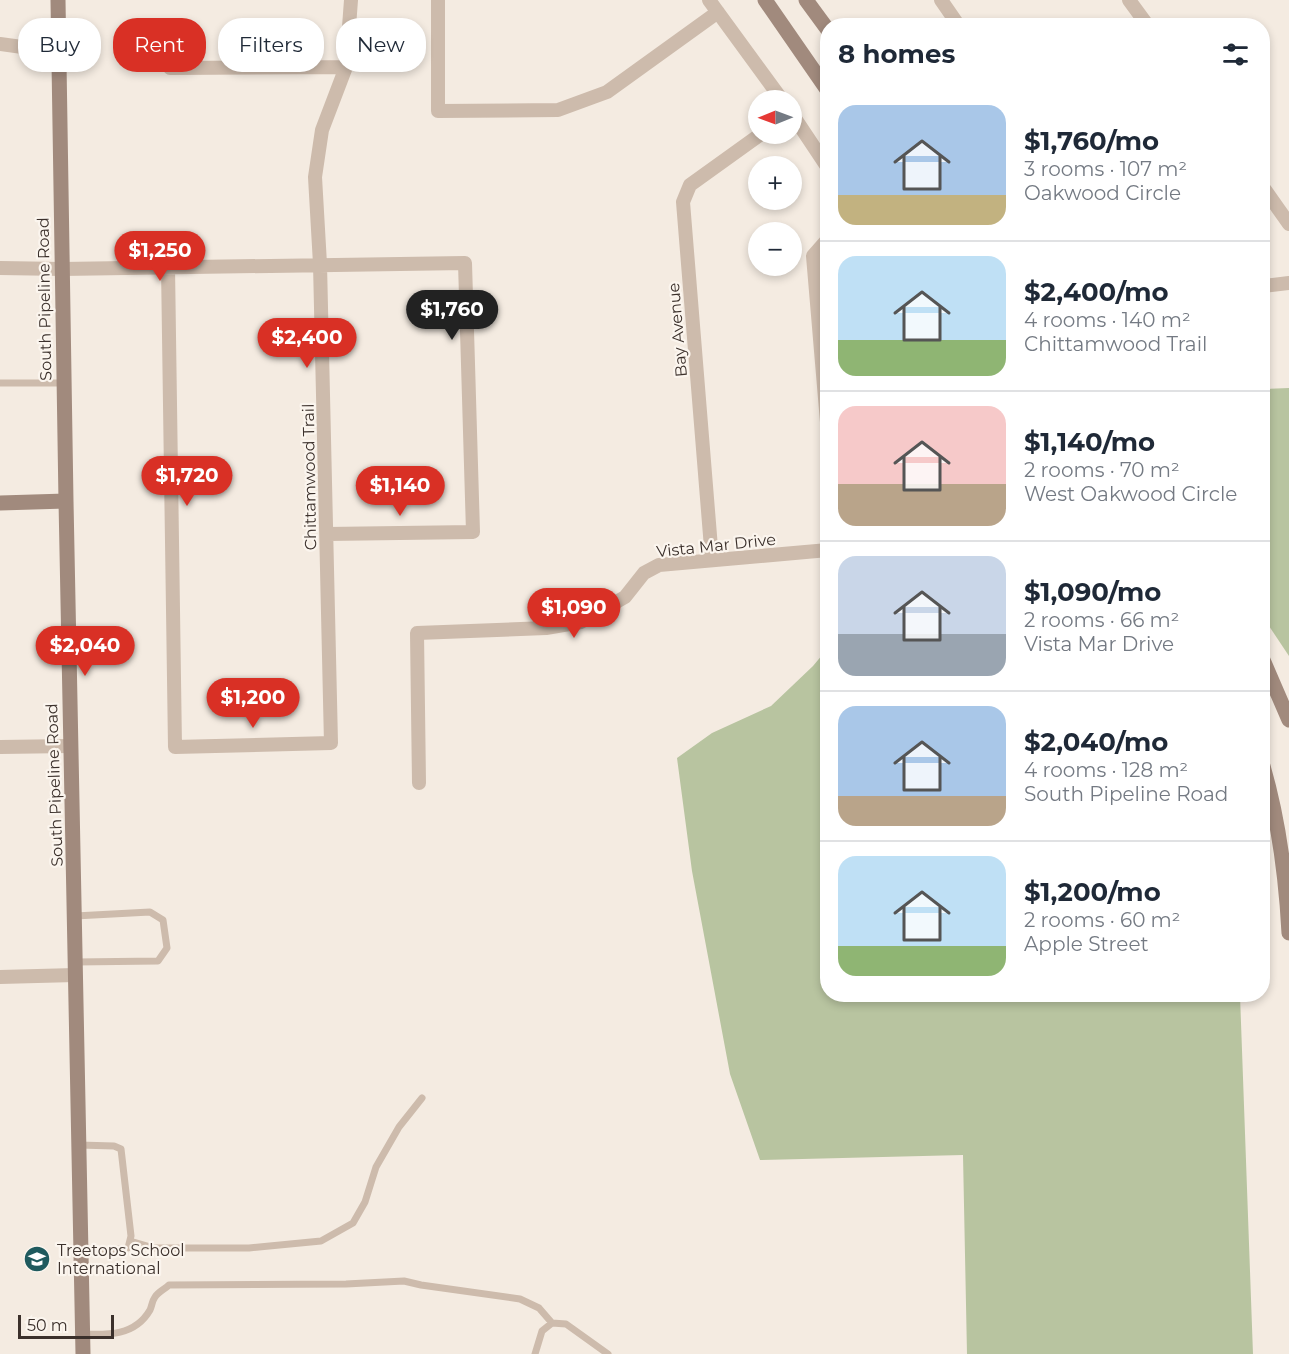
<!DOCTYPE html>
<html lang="en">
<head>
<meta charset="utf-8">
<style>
	:root { --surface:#fff; --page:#f6f6f7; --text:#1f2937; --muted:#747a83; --line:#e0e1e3; --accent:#d93025 }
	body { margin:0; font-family:Montserrat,sans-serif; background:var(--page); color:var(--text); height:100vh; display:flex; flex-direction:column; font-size:22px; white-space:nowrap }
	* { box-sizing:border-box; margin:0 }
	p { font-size:20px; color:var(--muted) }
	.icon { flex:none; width:33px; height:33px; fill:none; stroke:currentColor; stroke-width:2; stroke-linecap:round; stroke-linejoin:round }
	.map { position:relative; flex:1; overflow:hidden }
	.side { position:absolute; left:820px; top:18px; width:450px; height:984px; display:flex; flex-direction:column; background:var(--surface); border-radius:24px; box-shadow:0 3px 9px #0003 }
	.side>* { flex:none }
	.guide { position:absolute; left:18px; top:18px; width:570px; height:54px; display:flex; gap:12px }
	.needle { width:39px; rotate:269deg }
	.buttons { position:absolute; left:748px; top:90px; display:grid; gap:12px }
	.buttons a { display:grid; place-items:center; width:54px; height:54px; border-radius:50%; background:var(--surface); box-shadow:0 3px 9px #0003; font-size:30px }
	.scale { position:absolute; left:18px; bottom:15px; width:96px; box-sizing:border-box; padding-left:6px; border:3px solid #3b302b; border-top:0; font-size:16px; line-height:21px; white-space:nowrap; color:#3b302b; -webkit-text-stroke:4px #fbf5ee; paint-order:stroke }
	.price { position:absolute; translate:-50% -51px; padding:0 14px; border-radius:21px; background:var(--accent); color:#fff; font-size:20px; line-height:39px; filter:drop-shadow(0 2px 3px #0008) }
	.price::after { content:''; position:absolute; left:50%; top:36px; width:18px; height:14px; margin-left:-9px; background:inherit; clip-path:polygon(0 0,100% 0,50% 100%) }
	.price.on { background:#222; color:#fff }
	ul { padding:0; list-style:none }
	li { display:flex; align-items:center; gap:18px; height:150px; padding:0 18px }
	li+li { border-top:2px solid var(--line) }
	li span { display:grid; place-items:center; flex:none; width:168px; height:120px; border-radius:18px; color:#555 }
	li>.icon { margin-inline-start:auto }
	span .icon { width:72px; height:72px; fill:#fffc; stroke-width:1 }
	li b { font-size:26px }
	h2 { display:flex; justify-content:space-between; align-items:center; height:72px; padding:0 18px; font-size:26px }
	.chip { padding:0 21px; border-radius:24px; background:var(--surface); box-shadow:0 3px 9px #0003; font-size:21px; line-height:54px }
	.chip.on { background:var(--accent); color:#fff }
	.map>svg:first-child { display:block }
	.green { fill:#b8c4a0 }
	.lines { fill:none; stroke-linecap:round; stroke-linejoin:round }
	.lane { stroke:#cdbbac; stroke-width:7 }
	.street { stroke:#cdbbac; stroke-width:14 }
	.secondary { stroke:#a18a7d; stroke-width:15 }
	.labels { text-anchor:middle; stroke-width:4.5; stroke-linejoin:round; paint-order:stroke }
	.street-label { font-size:16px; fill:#3b302b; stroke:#fbf5ee }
	.poi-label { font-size:16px; fill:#3b302b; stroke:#fbf5ee; text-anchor:start }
</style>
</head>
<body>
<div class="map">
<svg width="1289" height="1354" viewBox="0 0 1289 1354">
	<rect width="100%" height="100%" fill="#f4ebe1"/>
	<path class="green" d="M1289,388V656L1263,617V389Z
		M828,648V994L1240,995L1253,1354H967L963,1155L760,1160L730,1074L692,871L677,758L712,733L771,706L813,666Z"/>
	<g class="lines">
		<path class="lane" d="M0,383H64
			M75,916L150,912L163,920L167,948L158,961L76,962
			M79,1145L114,1146L121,1149L131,1236L128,1248L81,1254
			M130,1241L154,1248H249L321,1241L353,1223L365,1202L376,1167L399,1127L422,1098
			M82,1334C108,1335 135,1336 150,1310C152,1306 152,1301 155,1297C158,1292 165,1289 169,1285L346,1284L404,1281L421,1285L520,1299L539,1308L552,1323
			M535,1354L542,1331L552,1323L566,1324L608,1354"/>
		<path class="street" d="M438,0V111L558,110L607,92L718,12
			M709,0L782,100
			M941,0L959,26
			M1129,0L1148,26
			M0,44L58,52
			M170,68L346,67
			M792,114L828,168
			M1263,187L1289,224
			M828,239L813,256L828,434
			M168,267L175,747L331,743L320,264L315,177L322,130L346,67L351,0
			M0,268L62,269L465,263L473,532L327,534
			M1263,286L1289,283
			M712,560L683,202L690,185L761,134
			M0,747L70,746
			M419,783L417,633L546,628L581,622L625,597L644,573L659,565L828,550
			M0,977L75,975"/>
		<path class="secondary" d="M58,0L66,501L83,1354
			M765,0L828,91
			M806,0L828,30
			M0,503L66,501
			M1263,660L1289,720
			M1263,766C1279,821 1286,876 1289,933"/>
	</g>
	<defs>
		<symbol id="school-disc" viewBox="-11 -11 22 22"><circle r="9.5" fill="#1f5a5e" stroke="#fbf5ee"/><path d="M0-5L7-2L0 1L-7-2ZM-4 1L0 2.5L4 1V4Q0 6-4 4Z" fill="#fff"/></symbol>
	</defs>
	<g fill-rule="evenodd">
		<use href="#school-disc" x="22" y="1244" width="30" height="30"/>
	</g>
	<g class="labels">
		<g class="street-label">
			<text transform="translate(44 299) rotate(-91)" y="6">South Pipeline Road</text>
			<text transform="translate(677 330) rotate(-95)" y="6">Bay Avenue</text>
			<text transform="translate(309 477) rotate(-91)" y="6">Chittamwood Trail</text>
			<text transform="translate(716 545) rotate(-6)" y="6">Vista Mar Drive</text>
			<text transform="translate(54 785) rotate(-92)" y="6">South Pipeline Road</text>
		</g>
		<g class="poi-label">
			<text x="57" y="1256">Treetops School<tspan x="57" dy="18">International</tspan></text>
		</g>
	</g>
</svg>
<div class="buttons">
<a><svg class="needle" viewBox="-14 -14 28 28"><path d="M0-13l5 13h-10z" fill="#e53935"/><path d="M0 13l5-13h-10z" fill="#747a83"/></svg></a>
<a>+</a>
<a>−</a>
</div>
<div class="scale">50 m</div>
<b class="price" style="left:160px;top:282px">$1,250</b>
<b class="price on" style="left:452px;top:341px">$1,760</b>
<b class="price" style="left:307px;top:369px">$2,400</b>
<b class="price" style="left:187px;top:507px">$1,720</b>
<b class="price" style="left:400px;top:517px">$1,140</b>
<b class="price" style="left:574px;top:639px">$1,090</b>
<b class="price" style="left:85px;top:677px">$2,040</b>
<b class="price" style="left:253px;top:729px">$1,200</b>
<div class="guide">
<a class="chip">Buy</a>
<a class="chip on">Rent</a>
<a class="chip">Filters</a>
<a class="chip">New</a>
</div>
<section class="side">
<h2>8 homes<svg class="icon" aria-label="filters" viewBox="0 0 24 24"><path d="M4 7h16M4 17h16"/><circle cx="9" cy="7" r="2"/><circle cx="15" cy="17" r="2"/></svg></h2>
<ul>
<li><span style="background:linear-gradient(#a9c7e8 75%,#c2b280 0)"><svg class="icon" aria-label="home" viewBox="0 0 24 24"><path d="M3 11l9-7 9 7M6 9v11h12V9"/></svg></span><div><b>$1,760/mo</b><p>3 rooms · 107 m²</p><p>Oakwood Circle</p></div></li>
<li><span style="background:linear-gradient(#bfe0f5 70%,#8fb573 0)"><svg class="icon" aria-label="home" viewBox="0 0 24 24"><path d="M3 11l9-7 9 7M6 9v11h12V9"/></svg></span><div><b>$2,400/mo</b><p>4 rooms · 140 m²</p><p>Chittamwood Trail</p></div></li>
<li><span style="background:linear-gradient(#f6c9c9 65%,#b9a48a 0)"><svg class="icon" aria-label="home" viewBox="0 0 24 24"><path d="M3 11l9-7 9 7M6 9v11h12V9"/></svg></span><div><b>$1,140/mo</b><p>2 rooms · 70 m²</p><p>West Oakwood Circle</p></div></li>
<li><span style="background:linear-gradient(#c9d6e8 65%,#9aa5b1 0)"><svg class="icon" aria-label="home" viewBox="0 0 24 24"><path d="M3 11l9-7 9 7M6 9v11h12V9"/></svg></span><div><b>$1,090/mo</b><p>2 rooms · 66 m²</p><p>Vista Mar Drive</p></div></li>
<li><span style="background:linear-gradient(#a9c7e8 75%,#b9a48a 0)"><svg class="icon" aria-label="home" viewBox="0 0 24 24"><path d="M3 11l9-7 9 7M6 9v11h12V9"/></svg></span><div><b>$2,040/mo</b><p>4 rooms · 128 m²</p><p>South Pipeline Road</p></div></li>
<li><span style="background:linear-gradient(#bfe0f5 75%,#8fb573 0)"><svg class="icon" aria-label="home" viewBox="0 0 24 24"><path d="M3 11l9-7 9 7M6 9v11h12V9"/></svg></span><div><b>$1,200/mo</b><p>2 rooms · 60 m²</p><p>Apple Street</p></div></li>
</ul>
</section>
</div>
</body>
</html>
